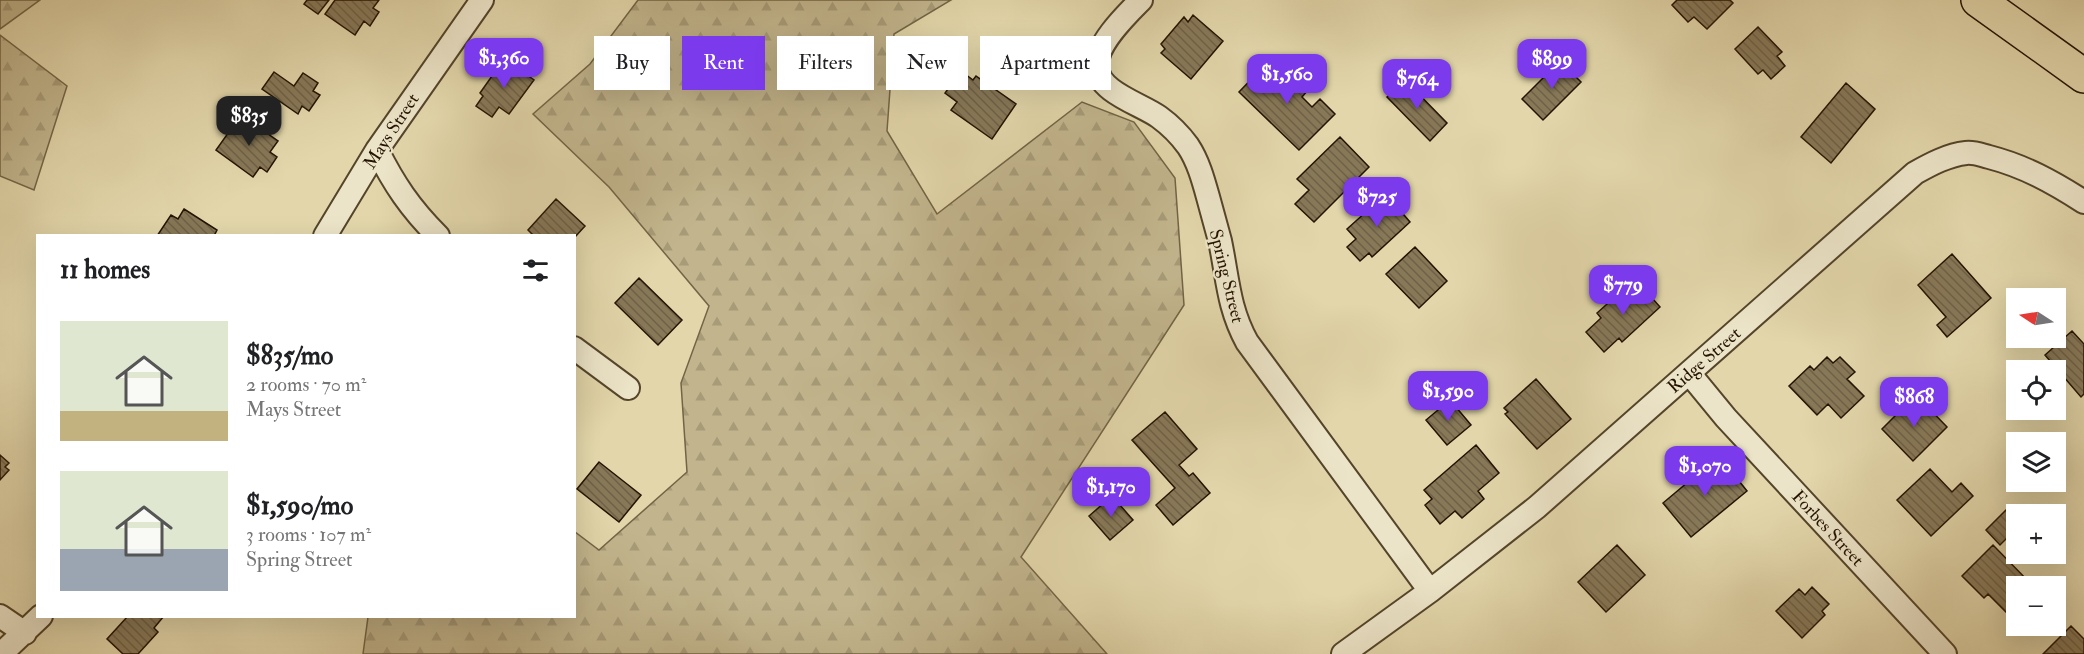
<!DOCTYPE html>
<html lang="en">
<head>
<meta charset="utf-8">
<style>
	:root { --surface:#fff; --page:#f6f6f6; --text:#202124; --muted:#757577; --accent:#7c3aed }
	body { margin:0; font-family:"IM FELL Double Pica",serif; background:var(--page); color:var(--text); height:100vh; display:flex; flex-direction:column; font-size:22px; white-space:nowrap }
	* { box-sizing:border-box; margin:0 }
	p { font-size:20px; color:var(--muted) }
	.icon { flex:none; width:33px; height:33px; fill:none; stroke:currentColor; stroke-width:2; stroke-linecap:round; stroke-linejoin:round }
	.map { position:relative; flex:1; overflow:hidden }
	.panel { position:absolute; left:36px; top:234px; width:540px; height:384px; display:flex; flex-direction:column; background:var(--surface); border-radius:0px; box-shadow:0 6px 24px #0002 }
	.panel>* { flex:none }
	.top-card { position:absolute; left:594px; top:36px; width:570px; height:54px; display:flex; gap:12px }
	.needle { width:39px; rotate:282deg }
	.fabs { position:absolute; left:2006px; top:288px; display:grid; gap:12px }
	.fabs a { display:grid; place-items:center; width:60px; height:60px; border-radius:0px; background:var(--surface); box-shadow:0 6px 24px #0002; font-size:30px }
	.price { position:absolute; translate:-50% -51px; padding:0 14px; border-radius:12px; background:var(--accent); color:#fff; font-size:20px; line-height:39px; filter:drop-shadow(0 2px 3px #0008) }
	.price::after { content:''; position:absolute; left:50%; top:36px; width:18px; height:14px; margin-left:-9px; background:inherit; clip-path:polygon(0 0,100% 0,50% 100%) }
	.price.on { background:#222; color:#fff }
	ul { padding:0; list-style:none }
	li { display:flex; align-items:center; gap:18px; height:150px; padding:0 24px }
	li span { display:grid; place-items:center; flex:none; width:168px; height:120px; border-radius:0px; color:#555 }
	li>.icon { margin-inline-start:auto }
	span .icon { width:72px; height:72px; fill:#fffc; stroke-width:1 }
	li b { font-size:26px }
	h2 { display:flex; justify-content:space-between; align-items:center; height:72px; padding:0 24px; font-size:26px }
	.pill { padding:0 21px; border-radius:0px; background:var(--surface); box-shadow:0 6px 24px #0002; font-size:21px; line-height:54px }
	.pill.on { background:var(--accent); color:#fff }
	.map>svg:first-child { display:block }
	.forest { fill:url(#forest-firs); stroke:#736446; stroke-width:1.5 }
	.building { fill:url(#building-back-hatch); stroke:#241300; stroke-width:1.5 }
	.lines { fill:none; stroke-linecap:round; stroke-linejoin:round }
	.street-casing { stroke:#54442a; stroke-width:26 }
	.primary-casing { stroke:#241300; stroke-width:36 }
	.street { stroke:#ece4c8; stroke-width:22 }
	.primary { stroke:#e2d6aa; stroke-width:33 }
	.labels { text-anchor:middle; stroke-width:4.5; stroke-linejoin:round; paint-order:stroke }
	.street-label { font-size:18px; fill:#241300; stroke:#ece4c8 }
</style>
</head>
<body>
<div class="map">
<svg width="2084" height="654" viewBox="0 0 2084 654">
	<defs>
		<pattern id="forest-firs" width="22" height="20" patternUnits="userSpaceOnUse" patternTransform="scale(1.5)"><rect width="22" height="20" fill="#c2b58d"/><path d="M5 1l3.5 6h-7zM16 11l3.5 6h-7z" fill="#a79b78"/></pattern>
		<pattern id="building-back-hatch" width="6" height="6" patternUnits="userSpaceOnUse" patternTransform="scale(1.5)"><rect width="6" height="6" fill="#877858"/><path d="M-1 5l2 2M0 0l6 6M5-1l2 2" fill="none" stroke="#6e6146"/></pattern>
	</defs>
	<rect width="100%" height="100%" fill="#e2d6aa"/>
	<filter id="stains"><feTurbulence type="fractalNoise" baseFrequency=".00333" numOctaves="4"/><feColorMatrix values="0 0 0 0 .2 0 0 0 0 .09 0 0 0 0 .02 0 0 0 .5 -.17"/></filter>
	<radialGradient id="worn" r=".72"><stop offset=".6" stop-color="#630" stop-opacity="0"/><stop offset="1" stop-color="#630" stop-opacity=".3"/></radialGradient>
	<path class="forest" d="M0,0H40L0,29Z
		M638,0H951L894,34L887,131L937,214L1082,102L1134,122L1175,178L1184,305L1021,557L1107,654H363L368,617L574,616L575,532L599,550L687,472L681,383L709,306L609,187L533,114L590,64Z
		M0,35L67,86L34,190L0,176Z"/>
	<path class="building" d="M307,0H329L318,14L304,4Z
		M335,0H379L373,8L379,12L370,26L364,21L355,35L325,14Z
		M1677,0H1730L1733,3L1707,29L1694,17L1688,22L1672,5Z
		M1193,15L1223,41L1191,79L1161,53L1165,49L1161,44L1184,17L1188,22Z
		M1758,27L1782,52L1777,56L1785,66L1771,79L1763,70L1758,74L1735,49Z
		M504,59L534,80L509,114L499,107L492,117L476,106L483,96L480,93Z
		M1560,61L1581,82L1543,120L1522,99Z
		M1267,63L1288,83L1301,70L1314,83L1302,97L1312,107L1320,99L1335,114L1299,150L1239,92Z
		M961,71L973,80L976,76L1016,104L992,139L951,110L957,102L945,93Z
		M274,72L294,86L303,73L318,83L313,91L320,95L309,111L302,106L298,114L262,89Z
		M1405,80L1447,123L1430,141L1387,97Z
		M1846,83L1875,109L1831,163L1801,137Z
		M241,115L278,141L270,152L277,157L267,172L260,167L253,177L216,150Z
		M1340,137L1369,167L1314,222L1295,204L1309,190L1297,179Z
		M1386,194L1410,222L1372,257L1369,253L1360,261L1347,247L1356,239L1347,229Z
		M556,199L585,226L574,238V236H534L528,230Z
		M184,209L217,230L214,236H157L171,215L178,219Z
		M1415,247L1447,281L1419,308L1386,274Z
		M1952,254L1991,298L1947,337L1937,325L1946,317L1918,285Z
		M639,278L682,320L658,345L615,303Z
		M1635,279L1660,307L1622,342L1619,338L1604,352L1586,332L1601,318L1597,313Z
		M2072,331L2084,344V394L2081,397L2045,355Z
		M1827,357L1833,363L1840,357L1855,372L1847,379L1864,396L1841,418L1828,404L1817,415L1789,386L1810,366L1814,370Z
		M1536,379L1571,419L1537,449L1505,414L1508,412L1504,408Z
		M1916,395L1947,427L1913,461L1882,429Z
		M1450,400L1471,425L1447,445L1426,420Z
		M1165,412L1197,449L1179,465L1189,476L1193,473L1210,493L1173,525L1156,505L1175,488L1132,440Z
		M1476,445L1499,473L1478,491L1484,499L1462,518L1455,511L1440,524L1425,505L1432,499L1424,490Z
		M0,455L9,463L5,467L9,470L0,480Z
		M1719,456L1747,491L1691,537L1663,503Z
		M599,462L641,495L619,522L577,489Z
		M1930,469L1952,492L1961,483L1973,496L1931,536L1897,500Z
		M1112,496L1133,520L1110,540L1089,516Z
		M2007,509L2016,519V529L2000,545L1986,530Z
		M1617,545L1645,575L1606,612L1578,582Z
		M1993,545L2033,586H2016V615L2013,619L1988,594L1984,598L1962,576Z
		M1812,587L1829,604L1822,611L1825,615L1802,638L1776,611L1799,589L1805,595Z
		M128,616H164L154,628L158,632L138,654H123L107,639Z
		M2071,626L2084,639V654H2043Z"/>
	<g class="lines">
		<defs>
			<path id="street" d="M1141,0C1126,15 1095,45 1097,67C1098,92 1141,104 1159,117C1170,125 1180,135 1188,146C1198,161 1203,179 1208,197C1212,212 1216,226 1220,241C1228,279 1228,307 1247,342L1430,591
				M377,150C394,184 410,208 438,236
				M325,236L377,150L482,0
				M574,348L628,388
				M1689,373L1726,418L1945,654
				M0,616L25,633
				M1,654L41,616
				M1343,654L1430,591L1537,507L1915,173C1931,164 1948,155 1966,153C1974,152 1981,155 1989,157C2024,166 2053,182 2084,202"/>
			<path id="primary" d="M1978,0L2084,76"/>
		</defs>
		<use href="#street" class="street-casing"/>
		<use href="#primary" class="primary-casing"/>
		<use href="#street" class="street"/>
		<use href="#primary" class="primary"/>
	</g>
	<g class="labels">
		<g class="street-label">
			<text transform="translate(391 131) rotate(-57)" y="6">Mays Street</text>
			<text transform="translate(1227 276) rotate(76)" y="6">Spring Street</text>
			<text transform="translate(1704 360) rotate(-41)" y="6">Ridge Street</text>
			<text transform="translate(1828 528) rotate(47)" y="6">Forbes Street</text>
		</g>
	</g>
	<rect width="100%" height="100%" filter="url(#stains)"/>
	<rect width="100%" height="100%" fill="url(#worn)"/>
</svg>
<div class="fabs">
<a><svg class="needle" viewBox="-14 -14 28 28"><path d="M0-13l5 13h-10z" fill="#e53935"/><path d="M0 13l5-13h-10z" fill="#757577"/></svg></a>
<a><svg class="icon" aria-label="locate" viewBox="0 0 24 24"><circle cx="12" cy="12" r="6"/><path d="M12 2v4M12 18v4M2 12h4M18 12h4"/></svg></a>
<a><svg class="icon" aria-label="layers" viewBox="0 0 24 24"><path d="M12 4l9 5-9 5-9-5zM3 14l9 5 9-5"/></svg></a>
<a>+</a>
<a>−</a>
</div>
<b class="price" style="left:504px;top:89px">$1,360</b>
<b class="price" style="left:1552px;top:90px">$899</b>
<b class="price" style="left:1287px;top:105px">$1,560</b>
<b class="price" style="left:1417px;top:110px">$764</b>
<b class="price on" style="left:249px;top:147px">$835</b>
<b class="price" style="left:1377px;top:228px">$725</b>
<b class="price" style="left:1623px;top:316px">$779</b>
<b class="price" style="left:1448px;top:422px">$1,590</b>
<b class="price" style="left:1914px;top:428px">$868</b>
<b class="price" style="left:1705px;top:497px">$1,070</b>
<b class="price" style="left:1111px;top:518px">$1,170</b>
<div class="top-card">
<a class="pill">Buy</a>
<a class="pill on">Rent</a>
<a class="pill">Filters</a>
<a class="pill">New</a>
<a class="pill">Apartment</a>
</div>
<section class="panel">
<h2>11 homes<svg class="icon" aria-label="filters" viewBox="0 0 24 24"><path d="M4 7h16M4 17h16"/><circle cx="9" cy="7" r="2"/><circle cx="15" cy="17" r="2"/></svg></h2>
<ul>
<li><span style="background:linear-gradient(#dfe7d0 75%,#c2b280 0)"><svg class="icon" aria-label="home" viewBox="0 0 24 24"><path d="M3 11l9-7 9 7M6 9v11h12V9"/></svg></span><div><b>$835/mo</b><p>2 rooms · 70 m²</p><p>Mays Street</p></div></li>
<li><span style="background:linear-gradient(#dfe7d0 65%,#9aa5b1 0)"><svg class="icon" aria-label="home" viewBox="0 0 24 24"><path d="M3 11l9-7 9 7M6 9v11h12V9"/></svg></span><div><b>$1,590/mo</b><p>3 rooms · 107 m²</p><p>Spring Street</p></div></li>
</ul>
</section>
</div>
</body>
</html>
